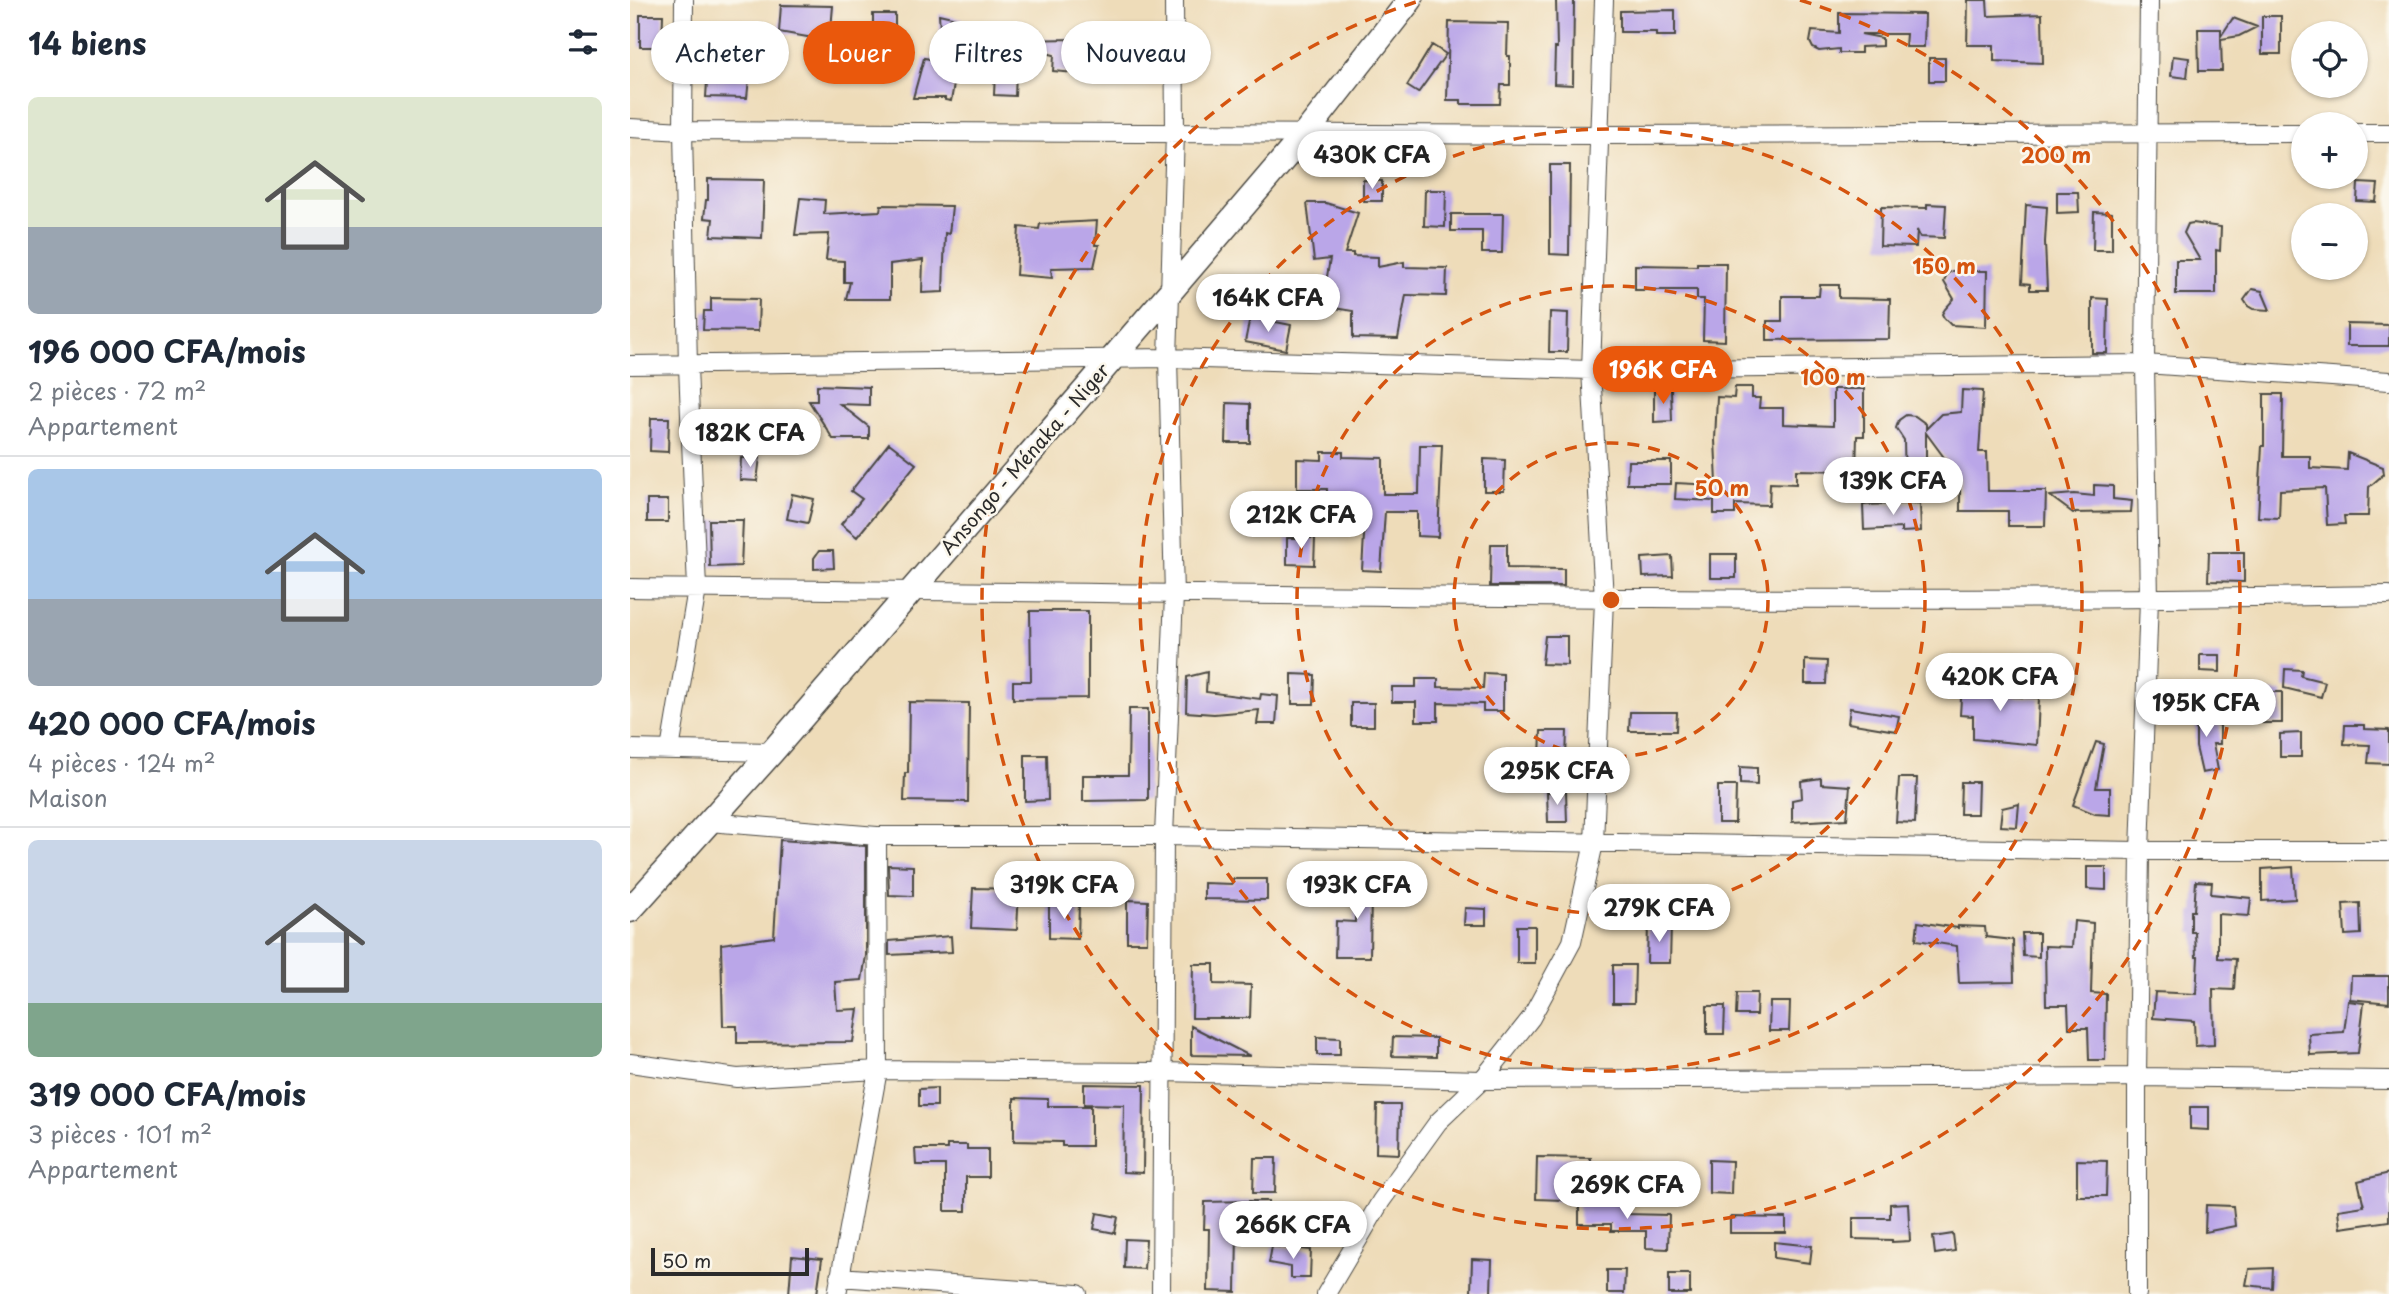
<!DOCTYPE html>
<html lang="fr">
<head>
<meta charset="utf-8">
<style>
	:root { --surface:#fff; --page:#f6f6f7; --text:#1f2937; --muted:#747a83; --line:#e0e1e3; --accent:#ea580c }
	body { margin:0; font-family:"Playpen Sans",sans-serif; background:var(--page); color:var(--text); height:100vh; display:flex; flex-direction:column; font-size:26px; white-space:nowrap }
	* { box-sizing:border-box; margin:0 }
	p { font-size:23px; color:var(--muted) }
	.icon { flex:none; width:38px; height:38px; fill:none; stroke:currentColor; stroke-width:2; stroke-linecap:round; stroke-linejoin:round }
	.map { position:relative; flex:1; overflow:hidden }
	.drawer { display:flex; flex-direction:column; background:var(--surface); width:630px }
	.drawer>* { flex:none }
	.guide { position:absolute; left:21px; top:21px; width:665px; height:63px; display:flex; gap:14px }
	.buttons { position:absolute; left:1661px; top:21px; display:grid; gap:14px }
	.buttons a { display:grid; place-items:center; width:77px; height:77px; border-radius:50%; background:var(--surface); box-shadow:0 2px 5px #0004; font-size:35px }
	.scale { position:absolute; left:21px; bottom:18px; width:158px; box-sizing:border-box; padding-left:7px; border:4px solid #2b2b2b; border-top:0; font-size:19px; line-height:24px; white-space:nowrap; color:#2b2b2b; -webkit-text-stroke:5px #fbf7ec; paint-order:stroke }
	.price { position:absolute; translate:-50% -60px; padding:0 16px; border-radius:24px; background:#fff; color:#222; font-size:23px; line-height:46px; filter:drop-shadow(0 2px 4px #0008) }
	.price::after { content:''; position:absolute; left:50%; top:42px; width:21px; height:16px; margin-left:-10px; background:inherit; clip-path:polygon(0 0,100% 0,50% 100%) }
	.price.selected { background:var(--accent); color:#fff }
	ul { padding:0; list-style:none }
	li { display:grid; align-content:center; gap:14px; height:371px; padding:0 28px }
	li+li { border-top:2px solid var(--line) }
	li span { display:grid; place-items:center; height:217px; border-radius:10px; color:#555 }
	li>.icon { margin-inline-start:auto }
	span .icon { width:126px; height:126px; fill:#fffc; stroke-width:1 }
	li b { font-size:30px }
	h2 { display:flex; justify-content:space-between; align-items:center; height:84px; padding:0 28px; font-size:30px }
	.chip { padding:0 24px; border-radius:32px; background:var(--surface); box-shadow:0 2px 5px #0004; font-size:24px; line-height:63px }
	.chip.selected { background:var(--accent); color:#fff }
	main { display:flex; flex:1; min-height:0 }
	.map>svg:first-child { display:block }
	.building { fill:#baa6e8 }
	.lines { fill:none; stroke-linecap:round; stroke-linejoin:round }
	.minor-casing { stroke:#484640; stroke-width:20 }
	.secondary-casing { stroke:#484640; stroke-width:27 }
	.minor { stroke:#fff; stroke-width:18 }
	.secondary { stroke:#fff; stroke-width:24 }
	.ring { fill:none; stroke:#d5540f; stroke-width:3.5; stroke-dasharray:12 9 }
	.labels { text-anchor:middle; stroke-width:5; stroke-linejoin:round; paint-order:stroke }
	.street-label { font-size:19px; fill:#2b2b2b; stroke:#fbf7ec }
	.centre { fill:#d5540f; stroke:#fbf7ec; stroke-width:3.5 }
	.ring-label { font-size:21px; text-anchor:middle; font-weight:bold; fill:#d5540f; stroke:#fbf7ec; stroke-width:5; stroke-linejoin:round; paint-order:stroke }
</style>
</head>
<body>
<main>
<section class="drawer">
<h2>14 biens<svg class="icon" aria-label="filters" viewBox="0 0 24 24"><path d="M4 7h16M4 17h16"/><circle cx="9" cy="7" r="2"/><circle cx="15" cy="17" r="2"/></svg></h2>
<ul>
<li><span style="background:linear-gradient(#dfe7d0 60%,#9aa5b1 0)"><svg class="icon" aria-label="home" viewBox="0 0 24 24"><path d="M3 11l9-7 9 7M6 9v11h12V9"/></svg></span><div><b>196 000 CFA/mois</b><p>2 pièces · 72 m²</p><p>Appartement</p></div></li>
<li><span style="background:linear-gradient(#a9c7e8 60%,#9aa5b1 0)"><svg class="icon" aria-label="home" viewBox="0 0 24 24"><path d="M3 11l9-7 9 7M6 9v11h12V9"/></svg></span><div><b>420 000 CFA/mois</b><p>4 pièces · 124 m²</p><p>Maison</p></div></li>
<li><span style="background:linear-gradient(#c9d6e8 75%,#7fa58c 0)"><svg class="icon" aria-label="home" viewBox="0 0 24 24"><path d="M3 11l9-7 9 7M6 9v11h12V9"/></svg></span><div><b>319 000 CFA/mois</b><p>3 pièces · 101 m²</p><p>Appartement</p></div></li>
</ul>
</section>
<div class="map">
<svg width="1759" height="1294" viewBox="0 0 1759 1294">
	<rect width="100%" height="100%" fill="#fbf7ec"/>
	<filter id="ink" filterUnits="userSpaceOnUse"><feTurbulence type="fractalNoise" baseFrequency=".0143" numOctaves="2"/><feDisplacementMap in="SourceGraphic" scale="14" xChannelSelector="R" yChannelSelector="G"/><feConvolveMatrix kernelMatrix="1 2 1 2 8 2 1 2 1" color-interpolation-filters="sRGB"/></filter>
	<filter id="wash" filterUnits="userSpaceOnUse"><feTurbulence type="fractalNoise" baseFrequency=".00686" numOctaves="4" result="noise"/><feDisplacementMap in="SourceGraphic" scale="28" xChannelSelector="R" yChannelSelector="G"/><feGaussianBlur stdDeviation="1.57" result="paint"/><feColorMatrix in="noise" values="0 0 0 0 0 0 0 0 0 0 0 0 0 0 0 0 0 1.4 0 .05"/><feComposite in="paint" operator="in"/></filter>
	<g filter="url(#wash)">
		<rect width="100%" height="100%" fill="#eedcb9"/>
		<g id="blocks">
			<path class="building" d="M926,0H944L943,85L924,84L925,48H927Z
				M1338,0H1357L1358,16L1412,14L1413,63L1364,61V45H1337Z
				M151,5L203,6L200,41L149,32Z
				M1045,10V36H1026V32H990V11Z
				M1209,13L1295,14L1294,47H1275L1276,34H1231L1252,38V46L1231,47V53H1209V49L1189,51L1183,48L1180,42L1182,31L1209,33Z
				M243,14H265V56H244L243,55Z
				M309,14L348,23L347,55L330,51L321,101L315,100V98H283L294,58L312,61Z
				M10,15H33L32,47H10Z
				M1632,16H1651V54H1632Z
				M1603,18L1627,27L1609,36L1591,39L1592,71H1569L1568,29H1591V36Z
				M819,22L878,23L877,56H880V85H871L870,104H831V100H817Z
				M445,39V73L423,71L424,55L384,45L385,40Z
				M802,45L816,54L788,93L777,86Z
				M79,52L108,56L107,79L119,78L117,98L76,97Z
				M1543,56L1559,58L1557,78L1541,76Z
				M1299,58H1315V81H1299Z
				M365,73H386L385,96L364,95Z
				M920,165H940L939,255L920,254Z
				M78,179L134,180L132,238L81,236L83,219L74,218L76,200H78Z
				M733,180L752,181V201H733Z
				M1728,183L1748,184L1746,202L1727,201Z
				M795,190H816L815,227L794,226Z
				M1427,192H1448L1449,212L1427,213Z
				M170,198L195,200L194,214L250,211L251,205L322,206L319,234L315,233L313,292L292,293L293,260L260,264V299H216L220,282H214V261L196,260L199,234L165,235Z
				M677,203H696L728,213L715,253H723V256L748,257V267L774,262V267L817,268L816,296L776,295L768,339L723,338V311L692,306L700,259L684,261Z
				M1297,204L1316,205L1314,238L1290,237L1287,230L1286,247L1250,246L1251,207L1297,208Z
				M1396,205L1417,207L1415,242L1417,290H1400V284L1392,283Z
				M1464,212L1482,213V250H1463Z
				M821,214H873L872,253H852V231H821Z
				M467,221L465,245H469L464,267L421,268L422,278L386,275L389,227L409,229L410,224Z
				M1563,223L1591,227L1590,251L1586,250V294H1546V260H1570L1554,233L1558,224Z
				M1067,263H1096L1095,341L1073,340L1074,299H1067V290H1005V265L1067,266Z
				M1322,271H1357L1356,327L1321,325L1314,318L1312,314L1315,309L1324,299L1314,282L1317,274Z
				M1190,285H1209V298L1260,299L1259,339L1137,340V321H1152V296H1189Z
				M1622,289L1632,291L1640,310L1623,309L1618,306L1614,300Z
				M81,298L129,299L128,331L73,330L74,311H81Z
				M1462,298L1478,299L1477,353H1462Z
				M920,312L938,313L937,352H919Z
				M620,317L661,325L656,350L615,342Z
				M1717,324L1759,325V346H1717Z
				M187,385L239,387V405L210,404L239,427V439H203L179,401H187Z
				M1105,387H1122V398H1130L1129,408H1153V424L1203,426V389H1234V436H1227L1226,471L1166,470V484L1140,483L1139,505L1105,504V514H1084V501L1045,499L1046,483L1084,485L1087,483L1085,440L1087,397L1104,398Z
				M1041,389L1042,421L1024,422V391Z
				M1332,390L1353,391L1349,452H1357L1358,491H1416L1415,526H1378V511H1330V479L1296,433V482L1275,483L1274,440L1266,428L1269,420L1276,415L1285,416L1296,424V429L1311,414L1331,412Z
				M1634,394H1653L1652,456H1680V468L1717,470L1718,453L1753,467L1754,474L1739,487L1738,516H1714L1715,524L1697,525L1695,488L1650,490L1649,518L1628,517L1632,446H1634Z
				M597,403L620,404V443H596Z
				M21,418H39L38,452L20,451Z
				M259,443L286,464L227,537L211,524L232,499L221,491Z
				M790,445H812L808,537L787,536V512H755L751,571L732,570L735,518H732V513L697,512V489H667V459L692,460V452H713V457L753,458V494H789Z
				M130,457L127,481L110,480L111,458Z
				M854,459L875,460L874,491H854Z
				M998,461H1041V484H997Z
				M1464,485L1483,486V499L1502,501L1501,512L1443,513L1420,496L1444,494L1464,496Z
				M162,494L184,499L178,523L157,519Z
				M17,500H38V522H17Z
				M1290,503L1291,531L1271,532V528L1234,530L1233,505Z
				M79,520H113L111,566L80,567Z
				M657,538H685L684,565L657,564Z
				M861,544H877V568L934,569V586H860Z
				M189,551H203L204,568L184,569V558Z
				M1579,552H1614V582L1578,581Z
				M1080,554H1106V578H1080Z
				M1042,556L1043,576L1013,577L1012,558Z
				M400,611H458V698L383,699V681H401Z
				M915,636H937V665L912,664Z
				M1570,655H1590V672L1570,671Z
				M1175,660L1197,661L1196,684H1175Z
				M1655,669L1672,670L1671,676L1695,682L1691,697L1654,688Z
				M577,672L576,692L630,699L631,694L648,696L646,724H627L629,710L584,714L556,712L557,677Z
				M854,673L873,674V711H853V704L808,703V721H786V702H762V687H786V679H808V687L853,688Z
				M662,674L685,675L684,704H662Z
				M1354,676L1375,677L1374,696L1409,698L1407,745L1343,739V716L1330,715L1332,683L1353,684Z
				M1632,692H1652V723H1632Z
				M1573,697L1579,725H1590V744H1583L1588,770L1572,773L1566,747V698Z
				M279,702L339,703L338,802L274,801L275,773H278Z
				M721,703H744V726H721Z
				M1220,708L1269,716L1266,731L1218,723Z
				M499,709H518V800L453,801V775H498Z
				M1000,712H1047L1046,731H999Z
				M1715,725H1734V729L1759,730V764L1738,763L1740,745L1714,744Z
				M911,731H937L936,758H910Z
				M1671,733V757H1650V734Z
				M1466,742L1474,744L1466,788H1480V815L1465,814L1443,805Z
				M395,755H417L418,800L395,801Z
				M1110,767L1127,768V785L1110,784Z
				M1191,778V784L1220,786L1217,819L1162,822V800L1172,798L1171,781Z
				M1269,778H1287L1285,823L1266,822Z
				M1331,782H1348L1347,814H1330Z
				M1088,786H1106L1105,823H1088Z
				M936,791L937,822H918L917,792Z
				M1389,804L1387,827L1370,826L1372,808Z
				M150,840L236,846V956L232,980L205,982L207,1010L228,1009L223,1042L107,1043V1026H93L91,944L144,937Z
				M258,865L283,866V896L259,895Z
				M1457,867H1476V890L1457,889Z
				M1663,867L1665,899L1632,901V869Z
				M725,872H745L744,895H741L740,957H705L706,921L725,922Z
				M603,879H637V900L574,899V883L603,884Z
				M1566,881L1582,882L1581,894L1621,898L1619,916L1588,914V958L1606,959L1604,990L1583,989L1584,1045L1565,1046L1564,1021L1523,1018L1525,992L1566,994L1568,957H1566L1565,932H1561V911H1564Z
				M343,888L389,889L387,930L341,928Z
				M497,900L518,901L517,942H497Z
				M419,903H449L448,939L419,938Z
				M1730,903L1731,934L1715,935L1713,904Z
				M835,908L856,909V925H834Z
				M1444,921L1463,923L1461,993L1476,994L1475,1060H1459L1458,1028H1439L1438,1005H1416L1415,946L1442,947Z
				M1288,922L1328,928V926L1355,927L1356,937L1383,940L1384,982L1329,983L1327,946L1286,940Z
				M1018,925H1041L1040,963H1017Z
				M887,926H905V963H887Z
				M1392,933H1409V957L1393,956Z
				M321,936L322,952L259,955V941Z
				M563,964H584V984L621,985L620,1018H562Z
				M983,965H1005L1004,1003H983Z
				M1721,976H1759V1003L1720,999Z
				M1107,993H1127L1126,1015H1106Z
				M1718,1001L1734,1003L1728,1053L1680,1055L1679,1034L1714,1032Z
				M1140,1002H1160L1159,1031H1139Z
				M1077,1006H1095L1094,1034H1077Z
				M561,1026L620,1056L561,1055Z
				M687,1037L710,1038V1055H687Z
				M763,1037L806,1038V1057L762,1056Z
				M454,1084L514,1085L513,1173L493,1172L494,1105L454,1104Z
				M307,1088V1106H289V1089Z
				M384,1098L418,1099V1106H461V1146H432V1142L384,1141Z
				M747,1105H770L769,1154L746,1153Z
				M1560,1107H1579V1130L1560,1129Z
				M317,1145H337V1149H358V1177H336V1211H315V1165H286L285,1149H317Z
				M907,1157L961,1158V1201L906,1199Z
				M624,1158H646L645,1193H623Z
				M1079,1160L1102,1161L1101,1194L1079,1193Z
				M1447,1160L1477,1161L1476,1196H1447Z
				M1759,1173V1221L1710,1228L1708,1210L1734,1206L1728,1181Z
				M618,1201H639L638,1230H607L606,1292L578,1291L579,1229H574L575,1202Z
				M949,1202H995V1214L1039,1215L1038,1249L1016,1248V1231H981V1224H949Z
				M1278,1203L1280,1241L1262,1242V1240L1223,1239V1218H1260V1204Z
				M1576,1205L1603,1206L1605,1226L1575,1232Z
				M467,1213L488,1217L485,1233L464,1229Z
				M1100,1217L1156,1218V1233H1100Z
				M1323,1234L1325,1251L1305,1254L1303,1237Z
				M495,1239L516,1240L514,1269L494,1268Z
				M1144,1242L1182,1246L1180,1263L1144,1258Z
				M642,1246L681,1250L680,1278H661V1267L639,1263Z
				M162,1256L192,1259L187,1294H159Z
				M842,1259L862,1260L861,1293H841Z
				M1643,1268L1642,1288L1616,1285L1619,1269Z
				M977,1270H995L994,1293H977Z
				M1039,1274H1060V1294H1039Z"/>
		</g>
	</g>
	<g filter="url(#ink)">
		<use href="#blocks" fill-opacity="0" stroke="#484640" stroke-width="2"/>
		<g class="lines">
			<defs>
				<path id="minor" d="M0,128L53,131L970,135L1673,133
					M1726,133H1759
					M0,365L538,358L961,370L1515,364L1759,381
					M0,588C586,593 1173,605 1759,595
					M0,749L142,752
					M40,750L67,589L58,366L53,131L54,0
					M79,822L247,836H534L1510,851H1759
					M0,1063L107,1078L248,1070L533,1072L852,1080L1507,1077L1759,1080
					M209,1277L448,1294
					M207,1294L248,1070L247,836
					M531,1294L534,836L544,595L538,358L545,133L544,0
					M696,1294L751,1201L808,1122L852,1080L901,1018L942,942L964,843L974,599L961,370L974,0
					M1507,1294V1077L1510,851L1519,599L1515,364L1519,0"/>
				<path id="secondary" d="M0,910L142,752L540,292L675,134L780,0"/>
			</defs>
			<use href="#minor" class="minor-casing"/>
			<use href="#secondary" class="secondary-casing"/>
			<use href="#minor" class="minor"/>
			<use href="#secondary" class="secondary"/>
		</g>
	</g>
	<g class="ring">
		<circle cx="981" cy="600" r="157"/>
		<circle cx="981" cy="600" r="314"/>
		<circle cx="981" cy="600" r="471"/>
		<path d="M1170 0A629 629 0 1 1 792 0"/>
	</g>
	<g class="labels">
		<g class="street-label">
			<text transform="translate(395 459) rotate(-49)" y="7">Ansongo - Ménaka - Niger</text>
		</g>
	</g>
	<circle cx="981" cy="600" r="10" class="centre"/>
	<g class="ring-label">
		<text x="1426" y="163">200 m</text>
		<text x="1314" y="274">150 m</text>
		<text x="1203" y="385">100 m</text>
		<text x="1092" y="496">50 m</text>
	</g>
</svg>
<div class="buttons">
<a><svg class="icon" aria-label="locate" viewBox="0 0 24 24"><circle cx="12" cy="12" r="6"/><path d="M12 2v4M12 18v4M2 12h4M18 12h4"/></svg></a>
<a>+</a>
<a>−</a>
</div>
<div class="scale">50 m</div>
<b class="price" style="left:742px;top:191px">430K CFA</b>
<b class="price" style="left:638px;top:334px">164K CFA</b>
<b class="price selected" style="left:1033px;top:406px">196K CFA</b>
<b class="price" style="left:120px;top:469px">182K CFA</b>
<b class="price" style="left:1263px;top:517px">139K CFA</b>
<b class="price" style="left:671px;top:551px">212K CFA</b>
<b class="price" style="left:1370px;top:713px">420K CFA</b>
<b class="price" style="left:1576px;top:739px">195K CFA</b>
<b class="price" style="left:927px;top:807px">295K CFA</b>
<b class="price" style="left:434px;top:921px">319K CFA</b>
<b class="price" style="left:727px;top:921px">193K CFA</b>
<b class="price" style="left:1029px;top:944px">279K CFA</b>
<b class="price" style="left:997px;top:1221px">269K CFA</b>
<b class="price" style="left:663px;top:1261px">266K CFA</b>
<div class="guide">
<a class="chip">Acheter</a>
<a class="chip selected">Louer</a>
<a class="chip">Filtres</a>
<a class="chip">Nouveau</a>
</div>
</div>
</main>
</body>
</html>
